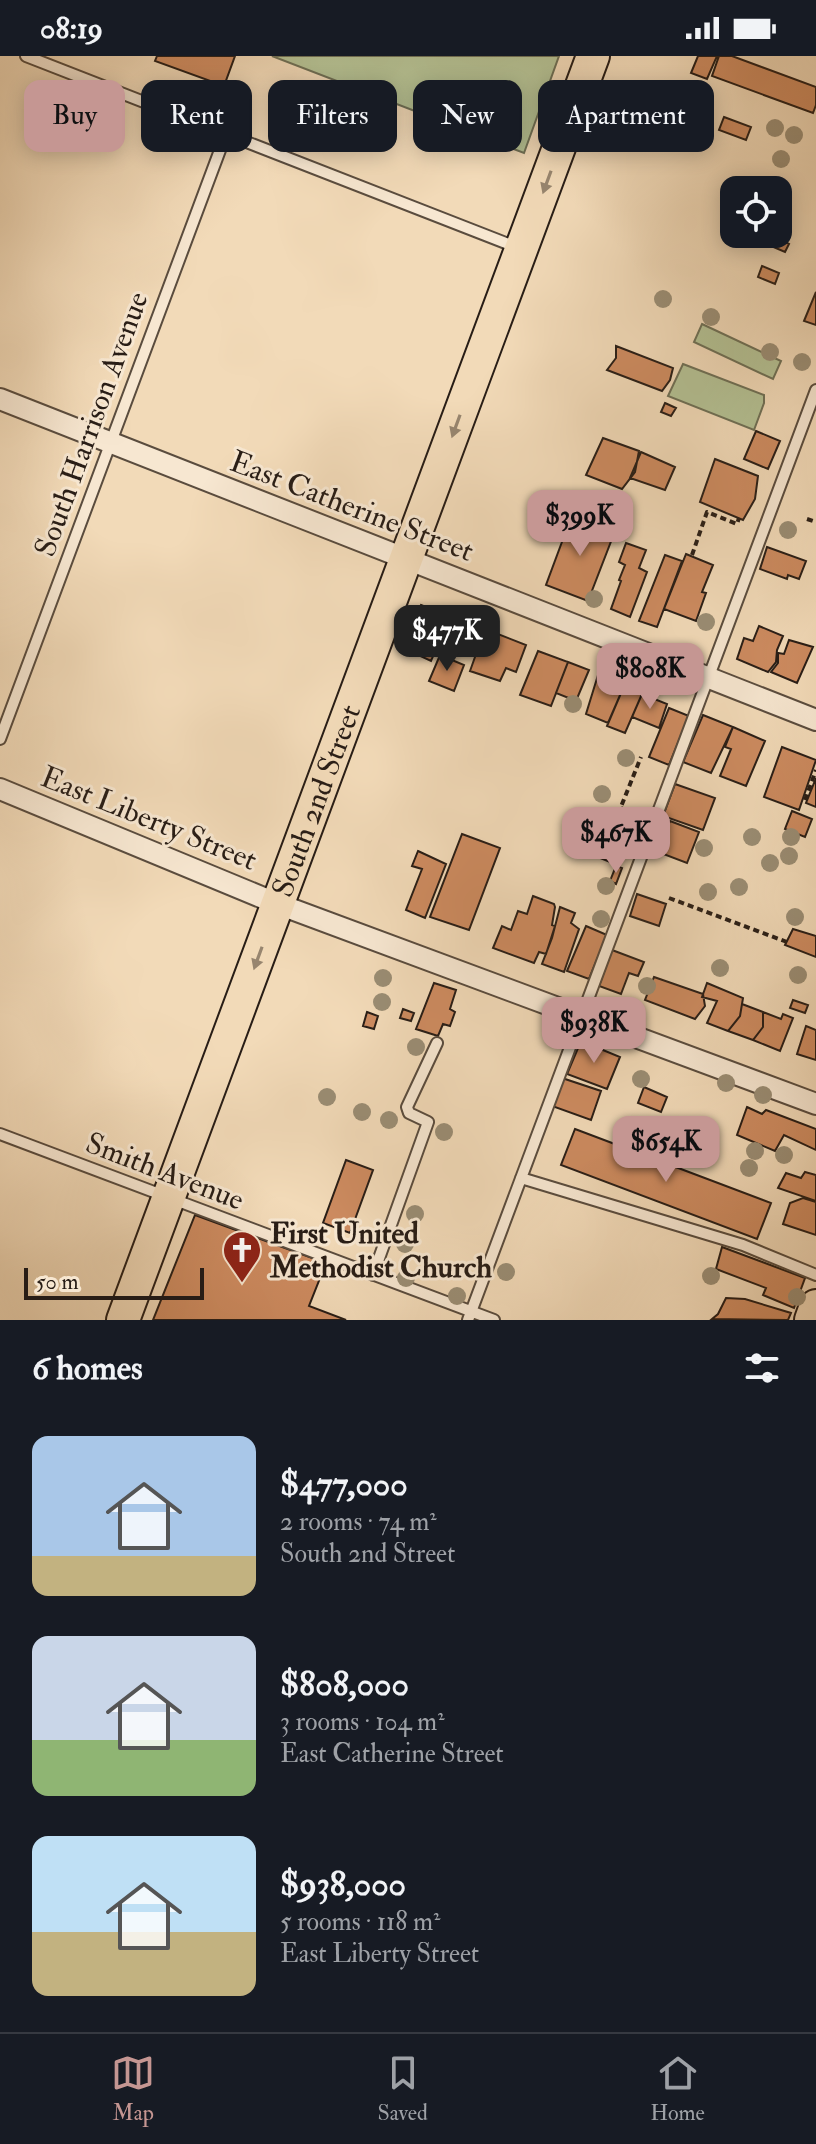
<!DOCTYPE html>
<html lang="en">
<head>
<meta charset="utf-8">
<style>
	:root { --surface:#171b24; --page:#20242c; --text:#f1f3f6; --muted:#9ea1a6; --line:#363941; --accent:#c59692 }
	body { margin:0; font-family:"IM FELL Double Pica",serif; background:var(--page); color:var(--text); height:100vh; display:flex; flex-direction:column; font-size:30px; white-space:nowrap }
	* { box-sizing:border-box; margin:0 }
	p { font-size:26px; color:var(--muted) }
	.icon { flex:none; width:44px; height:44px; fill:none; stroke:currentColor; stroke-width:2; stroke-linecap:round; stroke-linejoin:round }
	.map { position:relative; height:1264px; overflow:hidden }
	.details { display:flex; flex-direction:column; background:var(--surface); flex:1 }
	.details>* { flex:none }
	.hud { position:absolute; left:24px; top:24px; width:768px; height:72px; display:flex; gap:16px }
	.controls { position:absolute; left:720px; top:120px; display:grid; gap:16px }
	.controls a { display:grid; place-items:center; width:72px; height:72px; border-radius:16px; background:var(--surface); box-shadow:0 4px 20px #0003; font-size:40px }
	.scale { position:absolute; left:24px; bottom:20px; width:180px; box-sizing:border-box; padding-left:8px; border:4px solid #281d16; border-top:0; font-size:22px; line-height:28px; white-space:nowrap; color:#281d16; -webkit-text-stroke:6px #f7e7d1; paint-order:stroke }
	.price { position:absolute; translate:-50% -68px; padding:0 18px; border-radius:16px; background:var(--accent); color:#111; font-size:26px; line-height:52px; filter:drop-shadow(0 2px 4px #0008) }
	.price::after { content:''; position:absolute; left:50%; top:48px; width:24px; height:18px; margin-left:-12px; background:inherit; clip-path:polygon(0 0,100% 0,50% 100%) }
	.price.selected { background:#222; color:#fff }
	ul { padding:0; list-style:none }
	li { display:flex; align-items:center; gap:24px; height:200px; padding:0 32px }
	li span { display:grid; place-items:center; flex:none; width:224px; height:160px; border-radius:16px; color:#555 }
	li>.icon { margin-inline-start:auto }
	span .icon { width:96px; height:96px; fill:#fffc; stroke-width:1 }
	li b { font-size:34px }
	h2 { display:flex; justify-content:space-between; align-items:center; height:96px; padding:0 32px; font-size:34px }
	.chip { padding:0 28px; border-radius:16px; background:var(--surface); box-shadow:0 4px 20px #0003; font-size:28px; line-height:72px }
	.chip.selected { background:var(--accent); color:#111 }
	.status { display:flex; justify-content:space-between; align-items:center; height:56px; padding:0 40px; background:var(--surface); direction:ltr }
	.status svg { height:22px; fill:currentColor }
	.tabs { display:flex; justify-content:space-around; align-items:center; height:112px; border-top:2px solid var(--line); background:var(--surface); font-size:22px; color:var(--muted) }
	.tabs a { display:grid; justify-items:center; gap:4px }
	.tabs .selected { color:var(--accent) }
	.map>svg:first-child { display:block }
	.green { fill:#b4c194; stroke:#6e6f55; stroke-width:2 }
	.building { fill:#cd8b60; stroke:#281d16; stroke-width:2 }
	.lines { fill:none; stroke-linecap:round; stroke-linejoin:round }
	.lane-casing { stroke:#5a4c3e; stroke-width:14 }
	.street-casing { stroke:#5a4c3e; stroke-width:24 }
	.primary-casing { stroke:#281d16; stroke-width:36 }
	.path { stroke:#281d16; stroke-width:4; stroke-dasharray:6 4; stroke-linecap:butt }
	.lane { stroke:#f7e7d1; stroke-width:10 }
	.street { stroke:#f7e7d1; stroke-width:20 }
	.primary { stroke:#f2dab8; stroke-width:32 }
	.tree { fill:#9a8d74 }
	.oneway { fill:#97856f }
	.labels { text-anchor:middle; stroke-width:6; stroke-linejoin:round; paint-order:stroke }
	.street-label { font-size:30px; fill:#281d16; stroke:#f7e7d1 }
	.poi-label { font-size:30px; font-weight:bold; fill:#281d16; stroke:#f7e7d1; text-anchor:start }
</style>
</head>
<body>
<div class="status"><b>08:19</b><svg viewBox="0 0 49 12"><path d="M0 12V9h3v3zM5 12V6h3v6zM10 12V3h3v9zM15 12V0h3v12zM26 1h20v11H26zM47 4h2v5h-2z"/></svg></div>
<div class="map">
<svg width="816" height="1264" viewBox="0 0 816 1264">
	<rect width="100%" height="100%" fill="#f2dab8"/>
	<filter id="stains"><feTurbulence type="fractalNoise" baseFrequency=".0025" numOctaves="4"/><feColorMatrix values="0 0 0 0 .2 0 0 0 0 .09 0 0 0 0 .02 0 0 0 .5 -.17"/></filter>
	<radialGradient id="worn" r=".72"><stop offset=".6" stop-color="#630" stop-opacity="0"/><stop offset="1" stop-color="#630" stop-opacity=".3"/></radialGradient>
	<path class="green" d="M272,0H559L524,97Z
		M702,268L781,305L773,323L694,286Z
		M683,308L764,339V347L754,374L668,340Z"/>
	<path class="building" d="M157,0H235L224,30L155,5Z
		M698,0H717L707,23L691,17Z
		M719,0H732L816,31V49L813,57L712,20Z
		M724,61L751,71L746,84L719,74Z
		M770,178L789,188L785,196L764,187Z
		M762,210L779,217L775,228L758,221Z
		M816,236V269L804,265Z
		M616,290L673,312L670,324L662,335L607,314L616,302Z
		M665,347L676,352L671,360L661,356Z
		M756,375L780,385L768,413L744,403Z
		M603,382L639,395L635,416L622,433L586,419Z
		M641,396L675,411L665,434L630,422Z
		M715,403L758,420L755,443L743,464L700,446Z
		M572,459L615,475L588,545L546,529Z
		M626,487L646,494L639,512L647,516L630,561L611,553L621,525L619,524L625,509L619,506Z
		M767,491L806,505L799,523L788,519L787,523L760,513Z
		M686,498L713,509L702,536L706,537L696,565L664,553Z
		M665,499L682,505L657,571L639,565Z
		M421,549L450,561L431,605L403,592Z
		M759,570L783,580L777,594L776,606L768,616L737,603L744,582L753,585Z
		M485,573L526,589L516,616L506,612L500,625L470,615Z
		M789,584L813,591L797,627L771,616L778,607V597L784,598Z
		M538,595L568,606L551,650L520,639Z
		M440,599L464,609L454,635L429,625Z
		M568,606L589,614L576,645L556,637Z
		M598,619L624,630L608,667L586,658Z
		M624,630L642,638L625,677L607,670Z
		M642,638L667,648L659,672L632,661Z
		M669,652L689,660L669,709L649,701Z
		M703,659L733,671L711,717L683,706Z
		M733,671L765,685L746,730L720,720L731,693L725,691Z
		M782,691L816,704L799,754L764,741Z
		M816,722V751L806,747Z
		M675,728L715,742L703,774L663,760Z
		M792,755L812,763L805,781L785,773Z
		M670,765L699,776L687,807L658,796Z
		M585,770L607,778L603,789L580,782Z
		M462,778L500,792L469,874L430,861Z
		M606,787L615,791L610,806L600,802Z
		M418,795L446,808L425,862L406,854L422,813L412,810Z
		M616,810L622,812L616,828L610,825Z
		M637,838L666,848L659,870L630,860Z
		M533,840L554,848L555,851L552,869L555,870L546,898L539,896L534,907L493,892L502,870L511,874L518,855L527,858Z
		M560,851L575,857L571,867L579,873L564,916L542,908L552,882Z
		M586,870L607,879L589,923L567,915Z
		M793,873L816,880V901L785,889Z
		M612,894L644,906L638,920L629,917L621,938L599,930Z
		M654,921L703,938L705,950L695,963L645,944Z
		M434,927L456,934L450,953L455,956L450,970L443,968L438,980L416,973Z
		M707,927L743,942L740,960L728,975L707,967L717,945L702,941Z
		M793,944L808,949L805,957L790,952Z
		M742,948L763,956V971L753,984L728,975L740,960Z
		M403,953L414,957L411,965L400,962Z
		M367,956L378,960L374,973L363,970Z
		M763,956L781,963L783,958L793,962L780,995L753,984L763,971Z
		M806,970L816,974V1004L797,998Z
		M581,985L620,1001L607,1033L567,1018Z
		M562,1022L601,1035L591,1064L552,1050Z
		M644,1031L667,1041L661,1056L638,1047Z
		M747,1051L762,1058L766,1054L816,1073V1094L784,1079L775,1095L737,1079Z
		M575,1073L771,1147L757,1183L561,1109Z
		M346,1104L373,1114L350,1177L323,1167Z
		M805,1116L816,1119V1145L778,1132L786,1117L801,1122Z
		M803,1142L816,1146V1179L783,1168L790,1147Z
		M195,1159L326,1207L309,1250L346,1264H153Z
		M722,1191L805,1222L794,1252L763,1239L766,1232L716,1213Z
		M726,1242L745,1243L791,1257L788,1264L712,1263L718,1258Z"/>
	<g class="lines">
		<defs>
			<path id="lane" d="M26,0L516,191
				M0,683L229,70
				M0,1078L494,1264
				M521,1122L743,1189L816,1219
				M373,1219L428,1066L409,1057L407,1051L437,987
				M468,1264L816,334"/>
			<path id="street" d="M0,343L816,664
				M0,733L278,848L816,1048"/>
			<g id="primary">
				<path id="s1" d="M123,1264L593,0"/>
				<path d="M811,1264L816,1250"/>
			</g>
		</defs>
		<use href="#lane" class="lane-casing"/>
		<use href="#street" class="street-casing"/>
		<use href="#primary" class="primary-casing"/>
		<path class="path" d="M807,463L816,466
			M692,499L707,456L737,468L739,462
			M805,744L816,714
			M621,752L641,761
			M618,758L641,701
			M669,842L787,886"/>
		<use href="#lane" class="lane"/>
		<use href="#street" class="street"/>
		<use href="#primary" class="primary"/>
	</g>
	<g class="tree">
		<circle cx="775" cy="72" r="9"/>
		<circle cx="794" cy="79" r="9"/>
		<circle cx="781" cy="103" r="9"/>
		<circle cx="663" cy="243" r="9"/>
		<circle cx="711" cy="261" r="9"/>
		<circle cx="770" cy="296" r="9"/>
		<circle cx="802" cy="306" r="9"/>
		<circle cx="605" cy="454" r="9"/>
		<circle cx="788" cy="474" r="9"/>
		<circle cx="594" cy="543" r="9"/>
		<circle cx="706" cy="566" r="9"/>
		<circle cx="573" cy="648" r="9"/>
		<circle cx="626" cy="702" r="9"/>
		<circle cx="602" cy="738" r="9"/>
		<circle cx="752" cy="781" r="9"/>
		<circle cx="791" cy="781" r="9"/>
		<circle cx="704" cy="792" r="9"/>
		<circle cx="789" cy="800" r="9"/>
		<circle cx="770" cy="807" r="9"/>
		<circle cx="606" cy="830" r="9"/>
		<circle cx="739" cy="831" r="9"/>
		<circle cx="708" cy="836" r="9"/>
		<circle cx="795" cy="861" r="9"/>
		<circle cx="601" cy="863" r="9"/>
		<circle cx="720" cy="912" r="9"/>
		<circle cx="798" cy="919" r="9"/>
		<circle cx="383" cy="922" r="9"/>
		<circle cx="647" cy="930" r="9"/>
		<circle cx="382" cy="946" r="9"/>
		<circle cx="416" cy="991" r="9"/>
		<circle cx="641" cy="1023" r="9"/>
		<circle cx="726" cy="1027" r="9"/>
		<circle cx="763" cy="1039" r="9"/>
		<circle cx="327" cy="1041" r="9"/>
		<circle cx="362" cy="1056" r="9"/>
		<circle cx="389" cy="1064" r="9"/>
		<circle cx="665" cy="1075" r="9"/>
		<circle cx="444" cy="1076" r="9"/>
		<circle cx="755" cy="1095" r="9"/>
		<circle cx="784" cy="1099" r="9"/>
		<circle cx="749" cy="1112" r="9"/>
		<circle cx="415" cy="1158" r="9"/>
		<circle cx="405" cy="1188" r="9"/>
		<circle cx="506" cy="1216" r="9"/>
		<circle cx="711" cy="1220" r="9"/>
		<circle cx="406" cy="1222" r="9"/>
		<circle cx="457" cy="1240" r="9"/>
		<circle cx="797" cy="1241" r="9"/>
	</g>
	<defs><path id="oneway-solid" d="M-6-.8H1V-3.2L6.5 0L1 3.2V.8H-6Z" transform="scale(2)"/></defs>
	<g class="oneway">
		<use href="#oneway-solid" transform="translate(547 126) rotate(110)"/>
		<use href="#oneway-solid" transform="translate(456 370) rotate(110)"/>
		<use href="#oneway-solid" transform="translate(258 902) rotate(110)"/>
	</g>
	<defs>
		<symbol id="church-pin" viewBox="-11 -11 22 30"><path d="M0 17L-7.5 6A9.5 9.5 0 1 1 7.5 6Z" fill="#8f2418" stroke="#f7e7d1"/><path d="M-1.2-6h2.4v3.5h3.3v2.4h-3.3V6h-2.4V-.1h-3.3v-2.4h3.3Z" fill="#fff"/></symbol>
	</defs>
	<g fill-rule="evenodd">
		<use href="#church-pin" x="220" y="1172" width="44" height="60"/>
	</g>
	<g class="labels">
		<g class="street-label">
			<text transform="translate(91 368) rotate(-70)" y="10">South Harrison Avenue</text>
			<text transform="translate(352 450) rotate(21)" y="10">East Catherine Street</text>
			<text dy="10" stroke="none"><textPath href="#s1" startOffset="554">South 2nd Street</textPath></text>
			<text transform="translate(149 762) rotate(22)" y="10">East Liberty Street</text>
			<text transform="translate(165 1115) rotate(21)" y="10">Smith Avenue</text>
		</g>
		<g class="poi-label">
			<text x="270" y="1187">First United<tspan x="270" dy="34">Methodist Church</tspan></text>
		</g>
	</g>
	<rect width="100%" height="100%" filter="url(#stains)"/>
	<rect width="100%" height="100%" fill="url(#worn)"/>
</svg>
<div class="controls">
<a><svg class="icon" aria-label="locate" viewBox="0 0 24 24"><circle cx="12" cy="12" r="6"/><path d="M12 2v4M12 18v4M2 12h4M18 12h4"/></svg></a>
</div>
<div class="scale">50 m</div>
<b class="price" style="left:580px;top:502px">$399K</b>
<b class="price selected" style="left:447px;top:617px">$477K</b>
<b class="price" style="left:650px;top:655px">$808K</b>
<b class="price" style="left:616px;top:819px">$467K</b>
<b class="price" style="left:594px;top:1009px">$938K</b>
<b class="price" style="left:666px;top:1128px">$654K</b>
<div class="hud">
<a class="chip selected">Buy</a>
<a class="chip">Rent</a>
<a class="chip">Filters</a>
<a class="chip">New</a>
<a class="chip">Apartment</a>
</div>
</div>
<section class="details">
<h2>6 homes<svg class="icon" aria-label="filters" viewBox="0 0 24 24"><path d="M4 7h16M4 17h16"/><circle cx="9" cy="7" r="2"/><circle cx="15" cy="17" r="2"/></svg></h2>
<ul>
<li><span style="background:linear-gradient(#a9c7e8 75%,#c2b280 0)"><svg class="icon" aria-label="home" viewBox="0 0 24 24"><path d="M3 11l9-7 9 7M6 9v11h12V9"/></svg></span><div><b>$477,000</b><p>2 rooms · 74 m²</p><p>South 2nd Street</p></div></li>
<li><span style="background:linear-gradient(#c9d6e8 65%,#8fb573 0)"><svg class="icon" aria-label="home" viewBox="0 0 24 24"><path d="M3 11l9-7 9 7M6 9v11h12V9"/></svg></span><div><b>$808,000</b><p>3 rooms · 104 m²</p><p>East Catherine Street</p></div></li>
<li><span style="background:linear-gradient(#bfe0f5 60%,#c2b280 0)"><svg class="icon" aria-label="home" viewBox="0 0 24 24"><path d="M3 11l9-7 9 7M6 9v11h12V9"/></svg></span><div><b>$938,000</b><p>5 rooms · 118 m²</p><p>East Liberty Street</p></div></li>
</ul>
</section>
<nav class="tabs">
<a class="selected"><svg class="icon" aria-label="map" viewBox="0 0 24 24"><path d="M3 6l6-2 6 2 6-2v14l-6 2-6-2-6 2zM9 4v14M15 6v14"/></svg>Map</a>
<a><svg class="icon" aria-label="saved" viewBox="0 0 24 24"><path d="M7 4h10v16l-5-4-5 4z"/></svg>Saved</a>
<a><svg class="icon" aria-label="home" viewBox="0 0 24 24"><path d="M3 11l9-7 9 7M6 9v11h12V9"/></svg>Home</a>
</nav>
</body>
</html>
